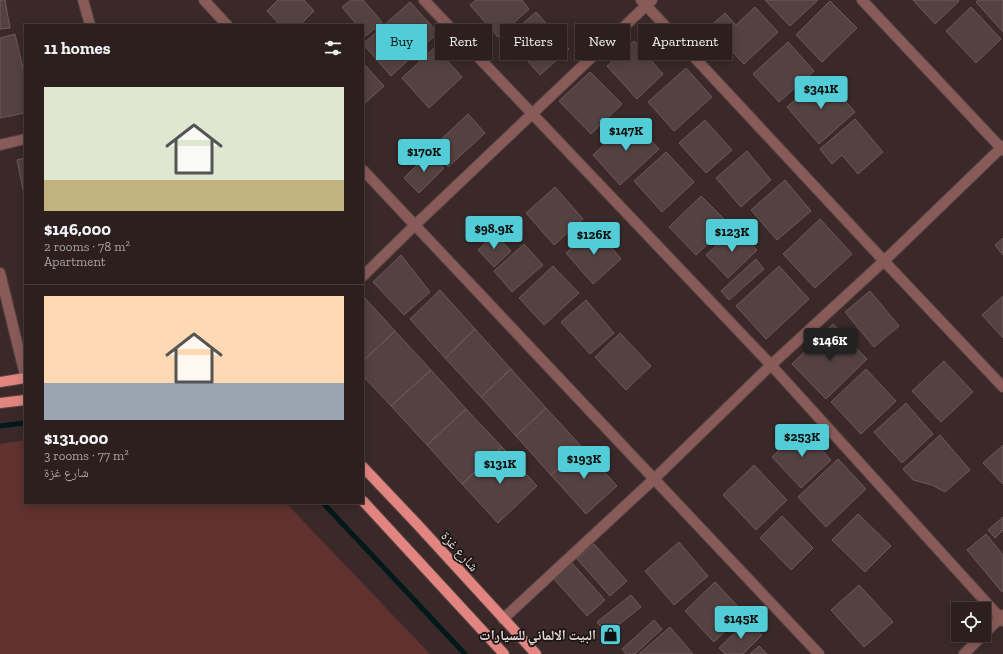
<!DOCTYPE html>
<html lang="en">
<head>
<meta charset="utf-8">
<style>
	:root { --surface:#2c1f1e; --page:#382c2b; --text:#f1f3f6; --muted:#a6a2a4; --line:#483d3c; --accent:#52ccd6 }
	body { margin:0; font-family:"Zilla Slab","Noto Naskh Arabic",serif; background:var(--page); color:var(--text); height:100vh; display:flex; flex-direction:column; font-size:15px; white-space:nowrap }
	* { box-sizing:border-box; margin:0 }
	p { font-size:13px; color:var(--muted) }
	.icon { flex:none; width:22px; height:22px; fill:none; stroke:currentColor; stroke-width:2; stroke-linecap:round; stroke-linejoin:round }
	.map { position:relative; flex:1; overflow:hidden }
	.sheet { position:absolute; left:24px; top:24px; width:340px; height:480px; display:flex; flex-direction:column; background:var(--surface); border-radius:0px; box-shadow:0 2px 10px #0003,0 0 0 1px var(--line) }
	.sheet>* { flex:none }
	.hud { position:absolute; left:376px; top:24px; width:380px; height:36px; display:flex; gap:8px }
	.buttons { position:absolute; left:951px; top:602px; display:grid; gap:8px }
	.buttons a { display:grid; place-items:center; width:40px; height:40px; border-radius:0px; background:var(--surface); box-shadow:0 2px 10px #0003,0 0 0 1px var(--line); font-size:20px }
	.price { position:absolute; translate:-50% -34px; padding:0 9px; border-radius:4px; background:var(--accent); color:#111; font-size:13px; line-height:26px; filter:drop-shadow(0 1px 2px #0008) }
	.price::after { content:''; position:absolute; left:50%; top:24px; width:12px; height:9px; margin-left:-6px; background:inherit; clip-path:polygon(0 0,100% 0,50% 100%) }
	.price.selected { background:#222; color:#fff }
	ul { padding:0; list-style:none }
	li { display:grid; align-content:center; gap:8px; height:212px; padding:0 20px }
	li+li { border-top:1px solid var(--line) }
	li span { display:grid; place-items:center; height:124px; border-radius:0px; color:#555 }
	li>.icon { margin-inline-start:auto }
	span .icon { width:72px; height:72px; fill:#fffc; stroke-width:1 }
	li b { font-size:17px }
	h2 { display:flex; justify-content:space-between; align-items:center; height:48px; padding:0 20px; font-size:17px }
	.tag { padding:0 14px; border-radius:0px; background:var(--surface); box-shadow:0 2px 10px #0003,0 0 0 1px var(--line); font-size:14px; line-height:36px }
	.tag.selected { background:var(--accent); color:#111 }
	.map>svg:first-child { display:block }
	.green { fill:#60312f }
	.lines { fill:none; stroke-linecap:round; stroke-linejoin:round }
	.stream { stroke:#01181a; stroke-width:5 }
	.building { fill:#544241; stroke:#6d5a59 }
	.minor-casing { stroke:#554544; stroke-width:12 }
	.major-casing { stroke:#554544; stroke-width:12 }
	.minor { stroke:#895b58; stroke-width:10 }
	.major { stroke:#e28581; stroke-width:10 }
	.labels { text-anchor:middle; stroke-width:3.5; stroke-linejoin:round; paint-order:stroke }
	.street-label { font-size:14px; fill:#e3d8d7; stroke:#1c1414 }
	.poi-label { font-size:14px; font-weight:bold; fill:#e3d8d7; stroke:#1c1414; text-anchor:end }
</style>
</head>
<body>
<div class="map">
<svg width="1003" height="654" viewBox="0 0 1003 654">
	<rect width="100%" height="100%" fill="#3a2928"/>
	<path class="green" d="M25,440V503H286L430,654H0V444Z"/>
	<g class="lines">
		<path class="stream" d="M0,426L25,423
			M323,503L465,654"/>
	</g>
	<path class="building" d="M0,0H5L10,28L0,29Z
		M278,0H304L314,11L300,25H280L267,11Z
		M351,0H363L382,22L366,36L363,32V25H357L342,7Z
		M476,0H522L529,9L498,37L470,5Z
		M765,0H818L790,26Z
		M913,0H958L959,1L935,24Z
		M978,0H1003V32L976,2Z
		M830,1L857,28L822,62L796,35Z
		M410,2L438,33L391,76L363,44Z
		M755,7L778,32L744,64L721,40L711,50L698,37L725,13L736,25Z
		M971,7L1001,39L976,63L946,31Z
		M536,12L569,49L540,75L507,37Z
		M15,34L25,77V113L0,118V38Z
		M634,41L663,74L637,99L607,66Z
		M788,42L814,71L779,102L753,74Z
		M435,47L462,77L429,108L402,78Z
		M363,63L384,86L363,105Z
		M686,68L712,97L674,131L648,102Z
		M590,72L622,104L591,134L559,101Z
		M823,76L855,112L819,144L787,107Z
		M468,114L485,133L448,167L431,149Z
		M855,119L883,152L858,174L842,155L832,164L820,149Z
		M631,120L659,149L620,185L593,155Z
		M705,120L732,150L706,173L679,143Z
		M747,151L771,180L741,207L716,178Z
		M666,152L694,182L662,212L634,181Z
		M429,153L444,168L419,193L404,178Z
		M25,158V199L17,160Z
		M785,180L811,211L777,240L751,210Z
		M555,187L583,219L554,245L526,213Z
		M701,196L729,224L696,255L669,227Z
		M820,219L852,254L815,288L783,254Z
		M736,227L757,250L728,278L706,255Z
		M595,228L621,259L593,284L566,253Z
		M495,234L511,251L494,267L478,250Z
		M1003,238V255L995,245Z
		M524,244L543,265L512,292L494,271Z
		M401,255L430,292L404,315L373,282Z
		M756,259L764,269L729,300L721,291Z
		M553,266L579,293L544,325L519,298Z
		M779,266L809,299L766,339L736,306Z
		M440,290L475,329L445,358L410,319Z
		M870,291L899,326L874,347L845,312Z
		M363,296L395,331L363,361Z
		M1003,296V338L982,315Z
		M586,300L614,333L590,354L561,322Z
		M833,324L867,359L826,399L792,364Z
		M475,329L511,369L481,397L445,358Z
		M395,331L431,370L391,406L363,376V361Z
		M620,333L651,366L626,390L595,357Z
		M944,361L973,392L941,422L912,391Z
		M511,369L546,408L516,436L481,397Z
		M866,369L896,401L861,434L831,402Z
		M431,370L466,409L427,445L391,406Z
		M906,403L933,434L902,463L874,432Z
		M546,408L582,447L551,475L516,436Z
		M466,409L502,447L462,484L427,445Z
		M802,428L831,460L801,488L772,457Z
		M940,435L970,470L945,492L932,485L913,480L903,469Z
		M1003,445V484L983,463Z
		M502,447L537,486L498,523L462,484Z
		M582,447L617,486L586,514L551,475Z
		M838,459L866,489L826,527L798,497Z
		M754,465L787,500L756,530L723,495Z
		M858,514L891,546L865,572L832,540Z
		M782,516L813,548L791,570L760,538Z
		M1003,517V530L995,538L988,530Z
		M986,534L1003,555V591L1002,592L967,550Z
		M679,542L708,576L674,605L645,571Z
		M594,544L627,581L610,596L577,559Z
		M571,562L605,600L587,616L553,578Z
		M715,582L744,613L714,642L685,611Z
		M859,585L893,622L864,647L831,610Z
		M631,595L641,607L607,634L597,622Z
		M654,620L662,629L635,654H626L622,649Z
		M747,621L762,635L743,654H725L719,648Z
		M670,627L693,654H639Z
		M759,646L767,654H750Z"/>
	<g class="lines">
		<defs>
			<path id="minor" d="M83,0L90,25
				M204,0L227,25
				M424,0L771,365L1003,621
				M641,0L884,261L1003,387
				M862,0L1003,150
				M0,145L25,139
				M363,170L819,654
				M0,273L25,375
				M363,276L414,226L652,0
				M503,619L654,479L771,365L884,261L1003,146
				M984,634L1003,615
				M964,654L983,635"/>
			<path id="major" d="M0,382L25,378
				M0,403L25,400
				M363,467L417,524L536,654
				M363,501L504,654"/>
		</defs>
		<use href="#minor" class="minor-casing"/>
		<use href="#major" class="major-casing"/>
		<use href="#minor" class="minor"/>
		<use href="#major" class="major"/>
	</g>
	<defs>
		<symbol id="shop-square" viewBox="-11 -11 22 22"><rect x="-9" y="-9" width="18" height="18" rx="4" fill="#52ccd6" stroke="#1c1414"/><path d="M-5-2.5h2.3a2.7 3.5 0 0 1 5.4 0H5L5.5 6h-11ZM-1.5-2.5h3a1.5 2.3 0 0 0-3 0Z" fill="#111"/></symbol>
	</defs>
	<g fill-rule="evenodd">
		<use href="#shop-square" x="598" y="622" width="25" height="25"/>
	</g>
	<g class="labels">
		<g class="street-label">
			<text transform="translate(460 551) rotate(48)" y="5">شارع غزة</text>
		</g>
		<g class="poi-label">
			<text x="596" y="640">البيت الالماني للسيارات</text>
		</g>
	</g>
</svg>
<div class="buttons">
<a><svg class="icon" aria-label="locate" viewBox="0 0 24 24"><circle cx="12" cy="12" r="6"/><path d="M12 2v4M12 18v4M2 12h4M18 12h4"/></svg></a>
</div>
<b class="price" style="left:821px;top:110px">$341K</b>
<b class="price" style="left:626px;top:152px">$147K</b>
<b class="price" style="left:424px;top:173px">$170K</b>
<b class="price" style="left:494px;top:250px">$98.9K</b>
<b class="price" style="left:732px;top:253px">$123K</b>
<b class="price" style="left:594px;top:256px">$126K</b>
<b class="price selected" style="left:830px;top:362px">$146K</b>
<b class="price" style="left:802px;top:458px">$253K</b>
<b class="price" style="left:584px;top:480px">$193K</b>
<b class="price" style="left:500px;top:485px">$131K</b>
<b class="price" style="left:741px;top:640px">$145K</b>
<div class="hud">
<a class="tag selected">Buy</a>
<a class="tag">Rent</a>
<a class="tag">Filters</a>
<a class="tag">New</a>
<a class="tag">Apartment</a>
</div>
<section class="sheet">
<h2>11 homes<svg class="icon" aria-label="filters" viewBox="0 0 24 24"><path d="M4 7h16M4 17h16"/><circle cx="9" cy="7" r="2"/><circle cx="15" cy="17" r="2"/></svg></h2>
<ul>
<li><span style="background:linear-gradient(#dfe7d0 75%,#c2b280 0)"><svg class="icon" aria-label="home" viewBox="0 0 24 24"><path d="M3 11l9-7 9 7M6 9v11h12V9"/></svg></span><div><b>$146,000</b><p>2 rooms · 78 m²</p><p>Apartment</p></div></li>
<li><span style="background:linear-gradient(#ffd9b3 70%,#9aa5b1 0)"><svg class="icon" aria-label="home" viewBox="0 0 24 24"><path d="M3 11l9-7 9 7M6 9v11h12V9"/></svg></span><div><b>$131,000</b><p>3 rooms · 77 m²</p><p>شارع غزة</p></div></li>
</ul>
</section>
</div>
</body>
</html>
